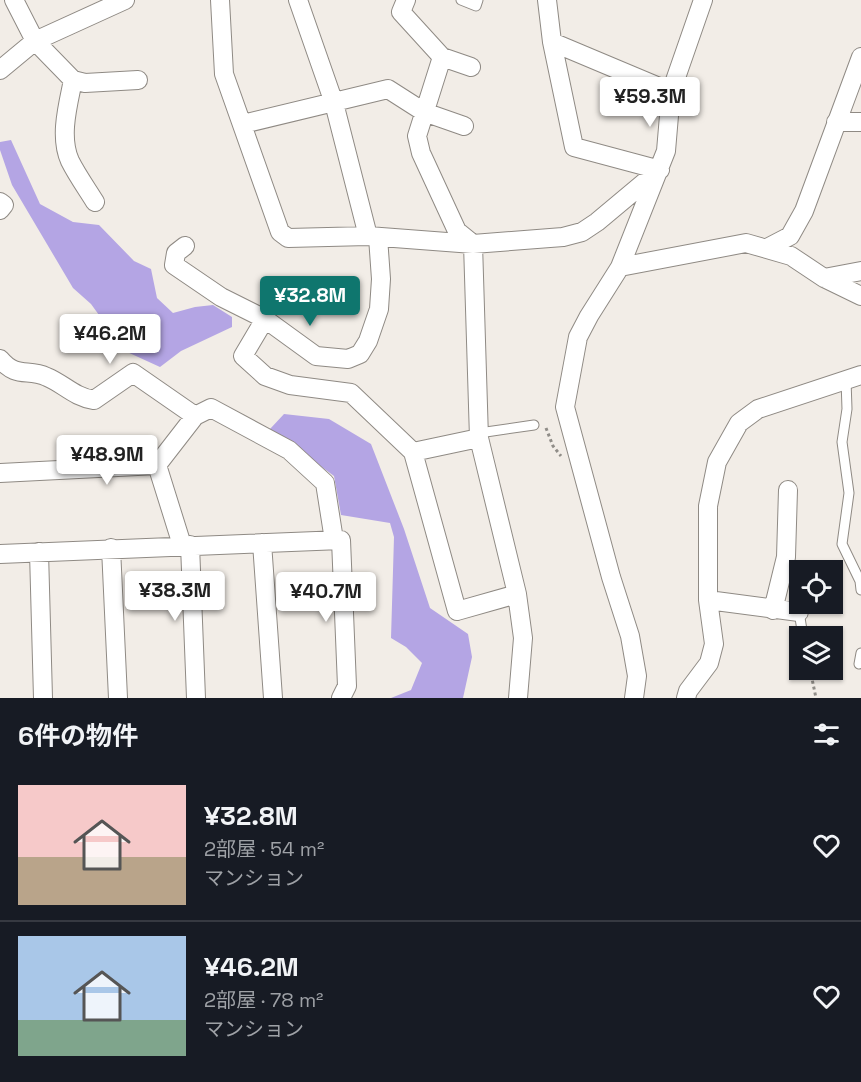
<!DOCTYPE html>
<html lang="ja">
<head>
<meta charset="utf-8">
<style>
	:root { --surface:#171b24; --page:#20242c; --text:#f1f3f6; --muted:#9ea1a6; --line:#363941; --accent:#0f766e }
	body { margin:0; font-family:"Space Grotesk","Noto Sans JP",sans-serif; background:var(--page); color:var(--text); height:100vh; display:flex; flex-direction:column; font-size:22px; white-space:nowrap }
	* { box-sizing:border-box; margin:0 }
	p { font-size:20px; color:var(--muted) }
	.icon { flex:none; width:33px; height:33px; fill:none; stroke:currentColor; stroke-width:2; stroke-linecap:round; stroke-linejoin:round }
	.map { position:relative; height:698px; overflow:hidden }
	.sheet { display:flex; flex-direction:column; background:var(--surface); flex:1 }
	.sheet>* { flex:none }
	.buttons { position:absolute; left:789px; top:560px; display:grid; gap:12px }
	.buttons a { display:grid; place-items:center; width:54px; height:54px; border-radius:0px; background:var(--surface); box-shadow:0 2px 4px #0004; font-size:30px }
	.price { position:absolute; translate:-50% -51px; padding:0 14px; border-radius:6px; background:#fff; color:#222; font-size:20px; line-height:39px; filter:drop-shadow(0 2px 3px #0008) }
	.price::after { content:''; position:absolute; left:50%; top:36px; width:18px; height:14px; margin-left:-9px; background:inherit; clip-path:polygon(0 0,100% 0,50% 100%) }
	.price.current { background:var(--accent); color:#fff }
	ul { padding:0; list-style:none }
	li { display:flex; align-items:center; gap:18px; height:150px; padding:0 18px }
	li+li { border-top:2px solid var(--line) }
	li span { display:grid; place-items:center; flex:none; width:168px; height:120px; border-radius:0px; color:#555 }
	li>.icon { margin-inline-start:auto }
	span .icon { width:72px; height:72px; fill:#fffc; stroke-width:1 }
	li b { font-size:26px }
	h2 { display:flex; justify-content:space-between; align-items:center; height:72px; padding:0 18px; font-size:26px }
	.map>svg:first-child { display:block }
	.forest { fill:#b4a5e4 }
	.lines { fill:none; stroke-linecap:round; stroke-linejoin:round }
	.lane-casing { stroke:#8f8a84; stroke-width:11 }
	.street-casing { stroke:#8f8a84; stroke-width:20 }
	.path { stroke:#908d88; stroke-width:3; stroke-dasharray:3 3; stroke-linecap:butt }
	.lane { stroke:#fff; stroke-width:9 }
	.street { stroke:#fff; stroke-width:18 }
</style>
</head>
<body>
<div class="map">
<svg width="861" height="698" viewBox="0 0 861 698">
	<rect width="100%" height="100%" fill="#f2ede7"/>
	<path class="forest" d="M11,140L40,204L73,222L99,225L134,261L151,269L157,298L173,313L195,307L213,305L232,317V327L181,351L160,367L125,351L91,304L73,288L12,185L0,150V142Z
		M284,414L329,419L371,444L404,529L430,608L468,634L472,657L463,698H391L411,690L422,663L406,647L391,638L394,537L390,523L341,515L334,476L270,429Z"/>
	<g class="lines">
		<defs>
			<path id="lane" d="M461,0L476,6L478,0
				M846,380L847,409L842,442L849,493L842,544L860,581L861,590
				M479,433L534,425
				M799,612L803,636
				M859,664L861,653"/>
			<path id="street" d="M14,0L35,41L73,80L85,83L138,80
				M220,0L224,74L280,232L288,238L368,236L473,244L563,237L582,232L597,222L658,171
				M298,0L334,103L368,236
				M406,0L401,12L442,57L471,67
				M547,0L552,42L574,147L660,170
				M552,42L671,92
				M442,57L417,136L421,153L457,231L473,244L479,438L517,594L523,638L518,698
				M0,70L35,41L125,0
				M73,80C68,105 59,137 70,161C77,175 87,189 95,202
				M836,122H861
				M243,124L388,89L424,112L464,126
				M0,202L4,205L0,210
				M185,246L176,253L174,265L221,297L265,319L316,356L348,359L360,354L368,341L379,309L381,279L378,237
				M767,248L790,236L804,211L861,57
				M620,267L746,243L791,256L824,278L861,296
				M824,278L861,271
				M265,319L243,356L265,376L290,385L351,393L413,452L479,438
				M0,359C17,379 27,368 47,377C64,384 74,397 94,400L133,373L195,416
				M413,452L457,611L517,594
				M157,465L195,416L211,408L289,450L325,483L334,540
				M0,473L157,465L182,545
				M262,543L273,698
				M190,545L196,698
				M111,548L118,698
				M39,552L43,698
				M0,554L341,540L347,686L341,698
				M708,600L799,612
				M773,610L786,557L788,490
				M634,698L637,676L630,636L611,577L565,407L578,337L589,316L620,267L666,151L671,92L703,0
				M686,698L688,691L709,663L714,644L708,600V506L717,462L739,423L758,409L861,375"/>
		</defs>
		<use href="#lane" class="lane-casing"/>
		<use href="#street" class="street-casing"/>
		<path class="path" d="M546,428L553,446L561,456
			M810,669L816,698"/>
		<use href="#lane" class="lane"/>
		<use href="#street" class="street"/>
	</g>
</svg>
<div class="buttons">
<a><svg class="icon" aria-label="locate" viewBox="0 0 24 24"><circle cx="12" cy="12" r="6"/><path d="M12 2v4M12 18v4M2 12h4M18 12h4"/></svg></a>
<a><svg class="icon" aria-label="layers" viewBox="0 0 24 24"><path d="M12 4l9 5-9 5-9-5zM3 14l9 5 9-5"/></svg></a>
</div>
<b class="price" style="left:650px;top:128px">¥59.3M</b>
<b class="price current" style="left:310px;top:327px">¥32.8M</b>
<b class="price" style="left:110px;top:365px">¥46.2M</b>
<b class="price" style="left:107px;top:486px">¥48.9M</b>
<b class="price" style="left:175px;top:622px">¥38.3M</b>
<b class="price" style="left:326px;top:623px">¥40.7M</b>
</div>
<section class="sheet">
<h2>6件の物件<svg class="icon" aria-label="filters" viewBox="0 0 24 24"><path d="M4 7h16M4 17h16"/><circle cx="9" cy="7" r="2"/><circle cx="15" cy="17" r="2"/></svg></h2>
<ul>
<li><span style="background:linear-gradient(#f6c9c9 60%,#b9a48a 0)"><svg class="icon" aria-label="home" viewBox="0 0 24 24"><path d="M3 11l9-7 9 7M6 9v11h12V9"/></svg></span><div><b>¥32.8M</b><p>2部屋 · 54 m²</p><p>マンション</p></div><svg class="icon" aria-label="heart" viewBox="0 0 24 24"><path d="M12 20l-8-8c-3-5 5-10 8-4 3-6 11-1 8 4z"/></svg></li>
<li><span style="background:linear-gradient(#a9c7e8 70%,#7fa58c 0)"><svg class="icon" aria-label="home" viewBox="0 0 24 24"><path d="M3 11l9-7 9 7M6 9v11h12V9"/></svg></span><div><b>¥46.2M</b><p>2部屋 · 78 m²</p><p>マンション</p></div><svg class="icon" aria-label="heart" viewBox="0 0 24 24"><path d="M12 20l-8-8c-3-5 5-10 8-4 3-6 11-1 8 4z"/></svg></li>
</ul>
</section>
</body>
</html>
